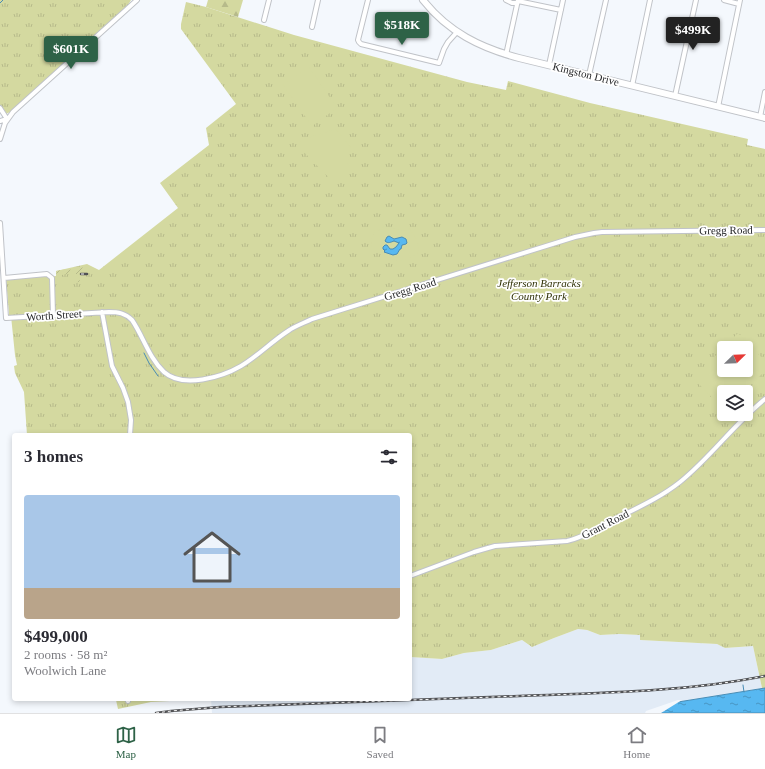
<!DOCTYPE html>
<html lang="en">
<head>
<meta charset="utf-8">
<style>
	:root { --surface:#fff; --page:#f7f7f7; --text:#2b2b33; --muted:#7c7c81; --line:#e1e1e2; --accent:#2e6247 }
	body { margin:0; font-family:Georgia,serif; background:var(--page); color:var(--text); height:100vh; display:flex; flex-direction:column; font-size:15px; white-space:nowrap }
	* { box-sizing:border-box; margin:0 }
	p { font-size:13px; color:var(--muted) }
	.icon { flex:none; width:22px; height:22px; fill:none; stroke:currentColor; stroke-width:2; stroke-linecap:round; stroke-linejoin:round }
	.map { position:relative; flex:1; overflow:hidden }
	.panel { position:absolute; left:12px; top:433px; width:400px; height:268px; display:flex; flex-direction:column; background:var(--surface); border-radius:4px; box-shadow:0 2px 6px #0003 }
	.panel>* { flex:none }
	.needle { width:26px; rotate:67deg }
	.fabs { position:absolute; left:717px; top:341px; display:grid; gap:8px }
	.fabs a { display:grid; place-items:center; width:36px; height:36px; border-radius:4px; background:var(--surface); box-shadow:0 2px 6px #0003; font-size:20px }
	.price { position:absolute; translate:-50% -34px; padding:0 9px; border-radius:4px; background:var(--accent); color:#fff; font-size:13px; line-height:26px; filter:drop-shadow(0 1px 2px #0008) }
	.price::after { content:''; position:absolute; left:50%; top:24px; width:12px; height:9px; margin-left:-6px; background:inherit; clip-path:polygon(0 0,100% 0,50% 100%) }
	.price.current { background:#222; color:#fff }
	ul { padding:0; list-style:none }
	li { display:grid; align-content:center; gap:8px; height:212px; padding:0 12px }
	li+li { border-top:1px solid var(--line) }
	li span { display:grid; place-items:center; height:124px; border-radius:4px; color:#555 }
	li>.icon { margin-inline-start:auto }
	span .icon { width:72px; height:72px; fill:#fffc; stroke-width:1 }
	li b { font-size:17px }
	h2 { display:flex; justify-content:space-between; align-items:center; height:48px; padding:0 12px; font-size:17px }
	.tab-bar { display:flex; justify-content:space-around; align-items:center; height:56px; border-top:1px solid var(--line); background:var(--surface); font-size:11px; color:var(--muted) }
	.tab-bar a { display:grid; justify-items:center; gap:2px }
	.tab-bar .current { color:var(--accent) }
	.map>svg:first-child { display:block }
	.built { fill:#e2ebf6 }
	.grass { fill:url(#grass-tufts); fill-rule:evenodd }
	.forest { fill:url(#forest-firs) }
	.garden { fill:url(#garden-furrows) }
	.pitch { fill:#d4d9a0; fill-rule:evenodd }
	.water { fill:url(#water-ripples); stroke:#488cb5 }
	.pier { fill:#f4f8fd }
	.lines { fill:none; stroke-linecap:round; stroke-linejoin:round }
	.stream { stroke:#488cb5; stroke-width:1 }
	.street-casing { stroke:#c0c3c8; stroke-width:6 }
	.primary-casing { stroke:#c0c3c8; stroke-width:8 }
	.street { stroke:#fff; stroke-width:4 }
	.primary { stroke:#fff; stroke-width:6 }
	.rail-casing { stroke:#515255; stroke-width:2.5 }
	.rail { stroke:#fff; stroke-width:1; stroke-dasharray:3; stroke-linecap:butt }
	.labels { text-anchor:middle; stroke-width:3.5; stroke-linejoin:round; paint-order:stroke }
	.street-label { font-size:11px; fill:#262729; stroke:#fff }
	.park-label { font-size:11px; font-style:italic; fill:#2f3105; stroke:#fff }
</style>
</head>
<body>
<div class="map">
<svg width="765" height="713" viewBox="0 0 765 713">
	<defs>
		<pattern id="grass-tufts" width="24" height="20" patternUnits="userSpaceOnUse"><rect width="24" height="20" fill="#d4d9a0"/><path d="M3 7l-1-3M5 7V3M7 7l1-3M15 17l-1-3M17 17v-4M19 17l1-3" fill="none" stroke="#b6ba8a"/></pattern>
		<pattern id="forest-firs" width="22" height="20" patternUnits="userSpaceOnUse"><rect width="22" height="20" fill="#d4d9a0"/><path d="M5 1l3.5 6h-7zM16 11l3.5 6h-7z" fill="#b6ba8a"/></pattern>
		<pattern id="garden-furrows" width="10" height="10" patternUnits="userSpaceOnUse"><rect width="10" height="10" fill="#d4d9a0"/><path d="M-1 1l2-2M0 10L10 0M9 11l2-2" fill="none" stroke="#b6ba8a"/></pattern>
		<pattern id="water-ripples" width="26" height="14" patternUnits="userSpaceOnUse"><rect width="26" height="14" fill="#57b8f1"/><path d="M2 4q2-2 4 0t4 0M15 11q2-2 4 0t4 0" fill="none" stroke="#4896c3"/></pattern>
	</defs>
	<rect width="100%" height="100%" fill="#f4f8fd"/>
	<path class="built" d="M578,629L587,630L600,635L619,634L640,635V640L717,644L725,648L753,646L762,688L678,702L647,713H212L211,699H410V657L442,659L464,653L491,650L522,640L532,647L554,638Z"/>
	<path class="grass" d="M0,0H131L128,5L111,21L10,112L6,114L0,106Z
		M186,2L206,7L294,35L467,82L506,90L508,81C535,88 563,96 590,103C643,115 695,127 748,139L747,145L765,149V688H762L753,646L725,648L717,644L640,640V635L619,634L600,635L587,630L578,629L554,638L532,647L522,640L491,650L464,653L442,659L410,657V435H27L24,392L15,373L14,366L17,365L15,355L11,316H9V314L6,279L56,276V271L87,264L99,270L178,208L160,183L209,145L206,128L236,104L181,29V24ZM724,348H746V370H724ZM724,392H746V414H724Z
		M114,699H207L151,702L118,709L116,700Z"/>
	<path class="forest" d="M208,0H243L238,17L206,7Z"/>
	<path class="garden" d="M85,267L87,268V270L79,272L78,273L80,280L78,283L76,274L71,273L57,276L56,271L67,269L72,270Z"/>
	<path class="pitch" d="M309,67L337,108L312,126L283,85Z
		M336,129L351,148L347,164L331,180L301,149L299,145L300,142L304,139Z
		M383,226L405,231L409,228L417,240L416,241C417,243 419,247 419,250C419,253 416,254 413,256C401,263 393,261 381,254C379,252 375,251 373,249C369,244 373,233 376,229L379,231Z
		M738,333L765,361V371L743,392H724V410L693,378ZM724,348H746V370H724Z"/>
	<path class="water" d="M387,237L389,236L394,239L402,237L406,239L407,243L406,244L402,245L401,249H400L397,254L393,255L384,252L385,251L383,249V247L385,245H387L390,249H393L396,247L399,243L394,241C391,242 388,244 385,241Z
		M765,688V713H647L678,702Z"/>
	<path class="pier" d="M678,700H682L661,713H645L646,711Z"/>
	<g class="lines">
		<path class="stream" d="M0,3L3,0
			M144,353L149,363L158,376
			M743,685L744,692"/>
		<defs>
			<path id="street" d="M368,0L358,40L359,42L361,44L439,63L444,49L448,42L457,32
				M506,0L512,3H517
				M724,0L739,4
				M518,1L561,10
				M264,20L269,0
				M312,27L318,0
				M506,55L518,0
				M549,65L563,0
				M589,75L606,0
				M632,86L650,0
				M675,96L696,0
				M718,107L740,0
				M0,108L7,119L0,121
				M760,117L765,92
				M0,139L5,123L13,112L137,0
				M0,223L6,318L109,312C118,312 125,313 132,320C143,336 149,358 164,372C183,389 222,377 241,366C258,356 271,342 288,331C295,326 304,323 312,319L575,237L594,233L602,232L765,230
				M4,278L47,274L52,278L53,315
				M102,312L112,366L123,388L128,402L131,420L130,435
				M410,576L474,552L495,546L567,541C582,538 598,528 611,521C635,509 660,498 680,482C711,457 734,424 765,399
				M127,699L128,701"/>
			<path id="primary" d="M423,0C448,32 481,48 519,58L765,118"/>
		</defs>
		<use href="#street" class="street-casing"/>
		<use href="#primary" class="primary-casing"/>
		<use href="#street" class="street"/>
		<use href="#primary" class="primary"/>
		<defs>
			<path id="rail" d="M81,274H87
				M156,713L171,711L220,707C319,703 419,700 519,696C601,693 684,692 765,676"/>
		</defs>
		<use href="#rail" class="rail-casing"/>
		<use href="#rail" class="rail"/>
	</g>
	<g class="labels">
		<g class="street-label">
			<text transform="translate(586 74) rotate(14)" y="4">Kingston Drive</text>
			<text transform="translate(726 230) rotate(-1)" y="4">Gregg Road</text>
			<text transform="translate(410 289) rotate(-17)" y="4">Gregg Road</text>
			<text transform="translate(54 315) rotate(-4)" y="4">Worth Street</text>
			<text transform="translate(605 524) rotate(-27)" y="4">Grant Road</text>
		</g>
		<g class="park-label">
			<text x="539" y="287">Jefferson Barracks<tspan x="539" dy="13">County Park</tspan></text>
		</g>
	</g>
</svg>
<div class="fabs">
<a><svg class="needle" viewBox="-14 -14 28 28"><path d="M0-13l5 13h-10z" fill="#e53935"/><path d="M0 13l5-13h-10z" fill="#7c7c81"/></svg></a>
<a><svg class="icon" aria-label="layers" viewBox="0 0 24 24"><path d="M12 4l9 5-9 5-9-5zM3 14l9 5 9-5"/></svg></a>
</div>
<b class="price" style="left:402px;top:46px">$518K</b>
<b class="price current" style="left:693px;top:51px">$499K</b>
<b class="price" style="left:71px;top:70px">$601K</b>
<section class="panel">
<h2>3 homes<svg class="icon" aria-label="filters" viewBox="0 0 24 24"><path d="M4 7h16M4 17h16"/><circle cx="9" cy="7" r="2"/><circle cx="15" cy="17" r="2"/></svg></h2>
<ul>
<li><span style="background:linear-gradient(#a9c7e8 75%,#b9a48a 0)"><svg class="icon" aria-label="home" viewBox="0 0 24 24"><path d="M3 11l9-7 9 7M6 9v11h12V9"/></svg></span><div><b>$499,000</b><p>2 rooms · 58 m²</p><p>Woolwich Lane</p></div></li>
</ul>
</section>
</div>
<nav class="tab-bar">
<a class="current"><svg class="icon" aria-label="map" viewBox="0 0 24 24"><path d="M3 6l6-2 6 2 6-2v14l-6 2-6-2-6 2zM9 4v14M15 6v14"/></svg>Map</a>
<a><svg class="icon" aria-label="saved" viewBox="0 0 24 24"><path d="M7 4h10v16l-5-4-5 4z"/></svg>Saved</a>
<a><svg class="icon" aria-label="home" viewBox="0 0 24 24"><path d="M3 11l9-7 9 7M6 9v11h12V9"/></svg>Home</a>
</nav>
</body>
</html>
